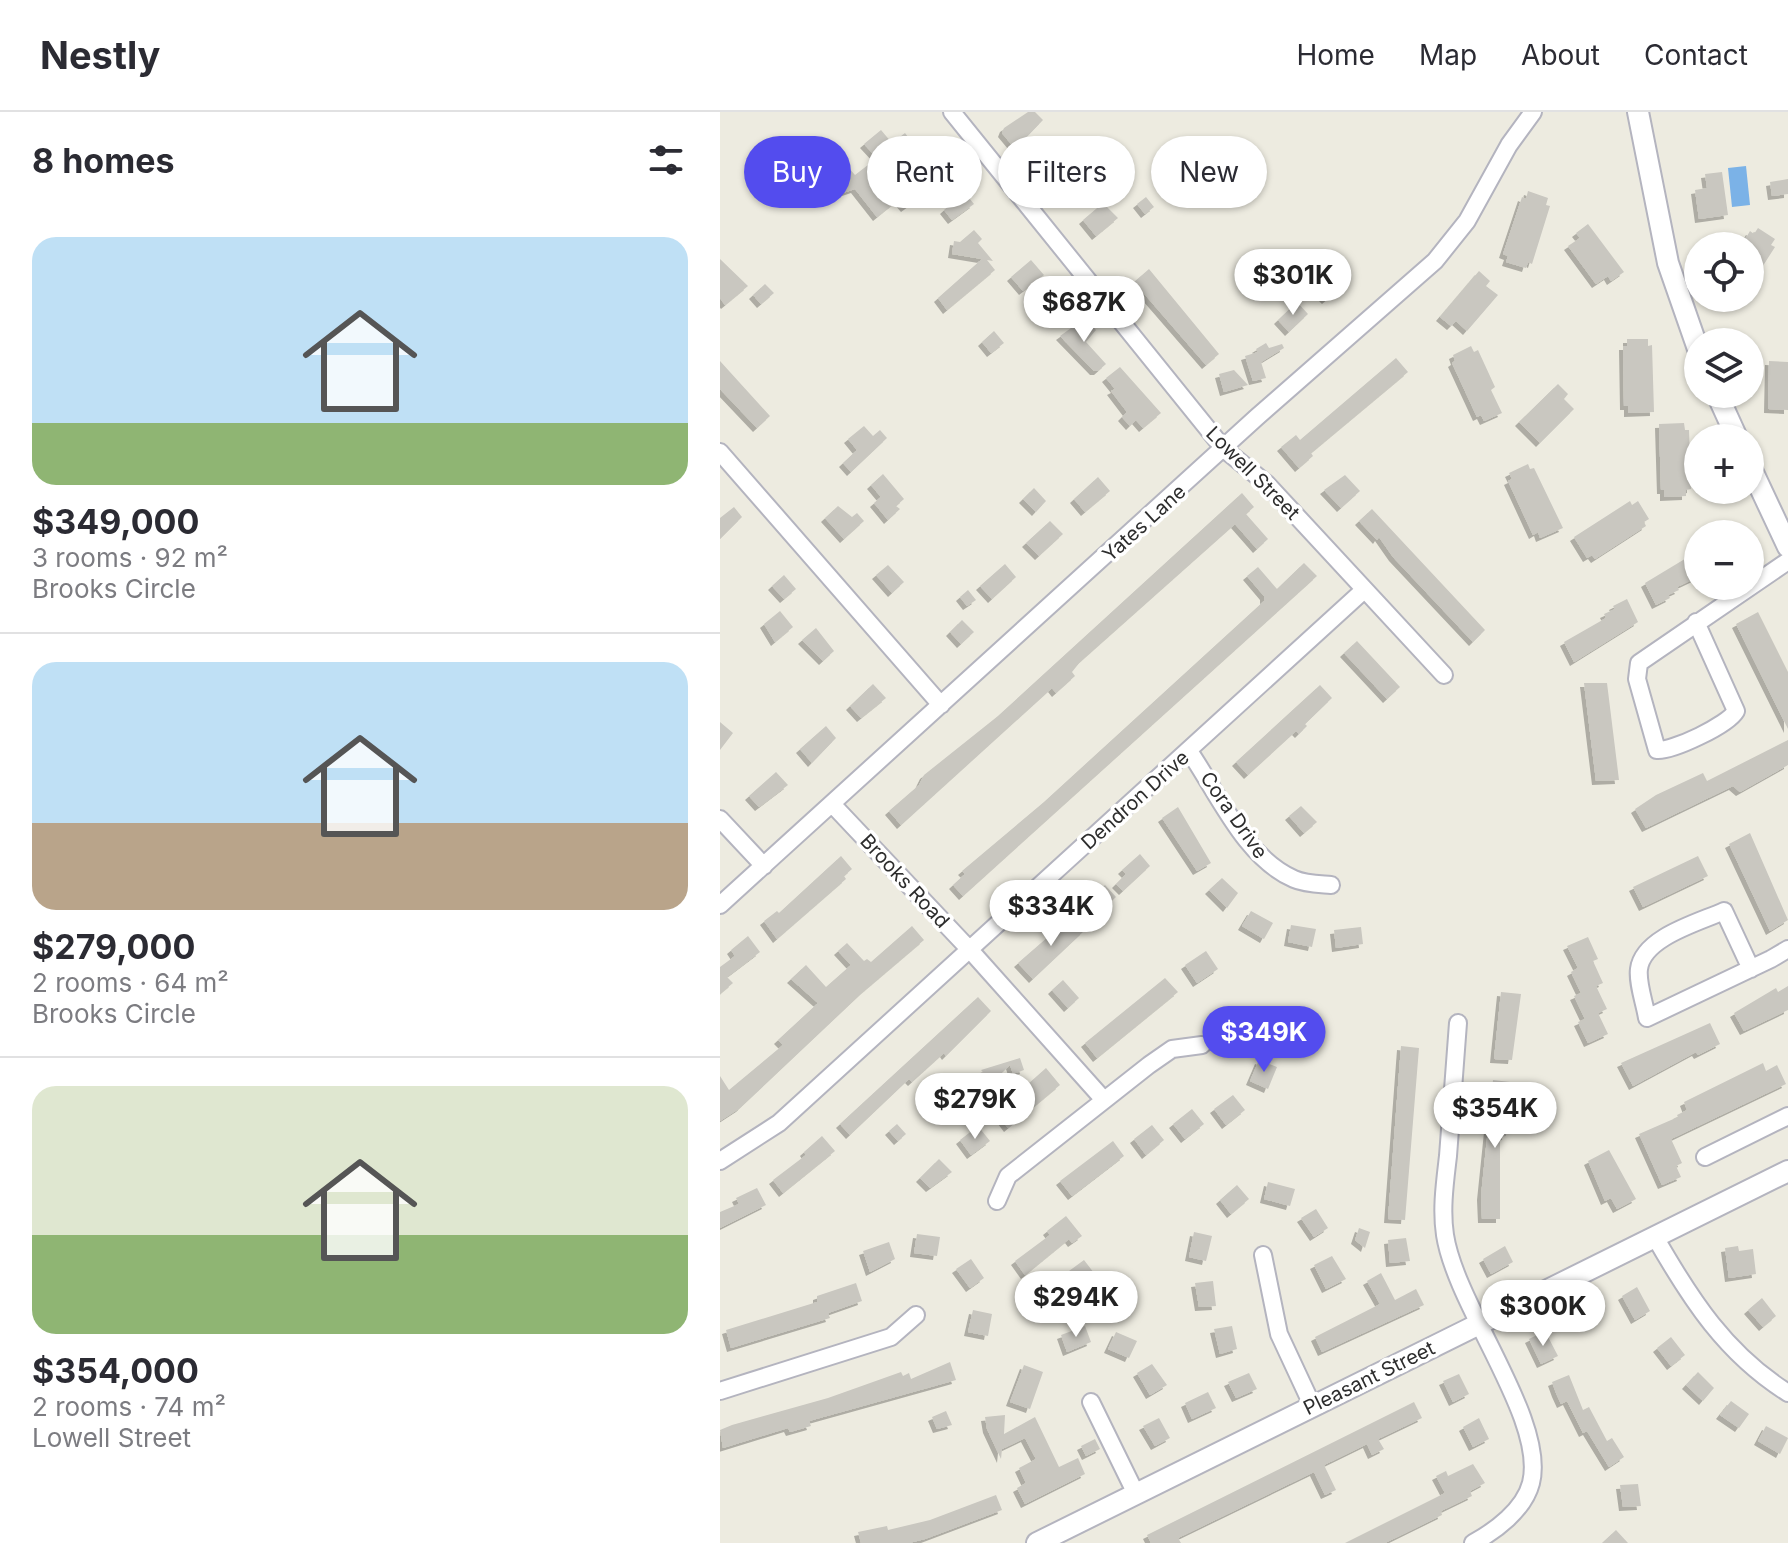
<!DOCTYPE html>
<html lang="en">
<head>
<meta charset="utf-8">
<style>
	:root { --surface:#fff; --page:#f7f7f7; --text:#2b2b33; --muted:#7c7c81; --line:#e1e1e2; --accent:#534cee }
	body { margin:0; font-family:Inter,sans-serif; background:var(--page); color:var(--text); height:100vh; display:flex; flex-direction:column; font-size:30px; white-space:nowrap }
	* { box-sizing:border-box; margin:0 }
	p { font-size:26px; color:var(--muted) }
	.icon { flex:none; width:44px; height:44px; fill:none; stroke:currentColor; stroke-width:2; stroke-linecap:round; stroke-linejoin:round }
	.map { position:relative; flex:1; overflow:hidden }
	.drawer { display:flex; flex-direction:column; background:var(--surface); width:720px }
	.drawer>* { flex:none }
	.hud { position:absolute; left:24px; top:24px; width:760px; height:72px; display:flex; gap:16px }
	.tools { position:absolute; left:964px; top:120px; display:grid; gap:16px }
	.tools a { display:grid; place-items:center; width:80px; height:80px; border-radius:50%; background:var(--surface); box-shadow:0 2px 6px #0004; font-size:40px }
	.price { position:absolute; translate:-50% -68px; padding:0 18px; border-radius:28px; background:#fff; color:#222; font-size:26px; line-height:52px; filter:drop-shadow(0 2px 4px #0008) }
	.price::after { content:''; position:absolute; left:50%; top:48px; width:24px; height:18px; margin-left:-12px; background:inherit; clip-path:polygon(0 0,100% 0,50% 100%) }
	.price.current { background:var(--accent); color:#fff }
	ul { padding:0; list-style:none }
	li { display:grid; align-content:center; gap:16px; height:424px; padding:0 32px }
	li+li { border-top:2px solid var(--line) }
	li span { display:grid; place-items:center; height:248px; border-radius:24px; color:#555 }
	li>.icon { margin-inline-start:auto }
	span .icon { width:144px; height:144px; fill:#fffc; stroke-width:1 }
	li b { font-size:34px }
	h2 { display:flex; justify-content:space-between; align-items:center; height:96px; padding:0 32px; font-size:34px }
	.chip { padding:0 28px; border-radius:36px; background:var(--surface); box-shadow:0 2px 6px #0004; font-size:28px; line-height:72px }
	.chip.current { background:var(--accent); color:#fff }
	header { display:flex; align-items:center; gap:48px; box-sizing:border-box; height:112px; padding:0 40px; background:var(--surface); border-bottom:2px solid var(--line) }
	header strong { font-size:38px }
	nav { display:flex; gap:44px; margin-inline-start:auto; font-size:28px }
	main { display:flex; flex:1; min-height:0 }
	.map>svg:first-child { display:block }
	.water { fill:#7bb2e7 }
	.building { fill:#c9c7c0; fill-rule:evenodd; filter:url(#shadow) }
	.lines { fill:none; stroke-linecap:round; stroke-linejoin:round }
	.minor-casing { stroke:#b4b4bf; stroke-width:20 }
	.tertiary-casing { stroke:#b4b4bf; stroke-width:24 }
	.minor { stroke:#fff; stroke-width:16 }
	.tertiary { stroke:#fff; stroke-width:20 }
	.labels { text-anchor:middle; stroke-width:7; stroke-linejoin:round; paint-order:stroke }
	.street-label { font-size:20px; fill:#2d2d2d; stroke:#fff }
</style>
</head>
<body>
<header>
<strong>Nestly</strong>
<nav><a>Home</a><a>Map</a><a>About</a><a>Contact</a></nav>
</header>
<main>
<section class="drawer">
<h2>8 homes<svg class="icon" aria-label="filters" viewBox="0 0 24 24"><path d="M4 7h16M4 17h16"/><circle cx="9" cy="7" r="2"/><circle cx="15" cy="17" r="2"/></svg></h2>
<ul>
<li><span style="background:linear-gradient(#bfe0f5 75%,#8fb573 0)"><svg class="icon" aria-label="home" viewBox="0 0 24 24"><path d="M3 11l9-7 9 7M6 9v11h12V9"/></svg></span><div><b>$349,000</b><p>3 rooms · 92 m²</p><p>Brooks Circle</p></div></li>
<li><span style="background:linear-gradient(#bfe0f5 65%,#b9a48a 0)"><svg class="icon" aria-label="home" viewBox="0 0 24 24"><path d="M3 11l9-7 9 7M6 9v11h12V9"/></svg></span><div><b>$279,000</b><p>2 rooms · 64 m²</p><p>Brooks Circle</p></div></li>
<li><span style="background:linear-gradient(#dfe7d0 60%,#8fb573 0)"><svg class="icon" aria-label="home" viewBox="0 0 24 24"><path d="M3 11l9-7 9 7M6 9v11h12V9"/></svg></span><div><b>$354,000</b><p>2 rooms · 74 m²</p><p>Lowell Street</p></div></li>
</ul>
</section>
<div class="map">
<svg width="1068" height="1431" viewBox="0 0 1068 1431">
	<defs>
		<filter id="shadow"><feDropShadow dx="-4" dy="4" stdDeviation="0" flood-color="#0004"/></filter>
	</defs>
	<rect width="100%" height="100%" fill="#edebe0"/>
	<path class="water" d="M1026,54L1030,93L1012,95L1008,56Z"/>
	<path class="building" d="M308,0H315L323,8L301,31L298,27L292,33L282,21L284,16Z
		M161,18L172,31L185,21L210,54L223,43L228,50L235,45L242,54L230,63L254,92L232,108L224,98L232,91L217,73L185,96L178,88L157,105L135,77L123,81L105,61L121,47L135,63L157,46L144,32ZM183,38L202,63L183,75L167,51Z
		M364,50L375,62L350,82L340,70Z
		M1002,60L1008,103L979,107L975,78L987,76L985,62Z
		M1068,67V82L1052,84L1050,70Z
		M808,79L828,86L826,93L830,94L812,152L808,150L806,156L786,150L788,144L783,142L802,85L806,87Z
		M426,85L434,95L425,102L417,92Z
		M383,91L398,106L376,124L363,108Z
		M868,112L904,160L891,169L888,164L876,172L848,134L860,126L856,121Z
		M1038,116L1055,127L1051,133L1055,135L1030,174V134H1021L1030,119L1034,122Z
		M254,118L262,127L258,131L273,149L267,148L275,158L227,198L218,186L262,147L232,142L234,129L240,130Z
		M0,147L28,174L5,193L0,186Z
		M311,148L324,163L303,179L291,165Z
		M429,157L499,242L486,253L414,170Z
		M759,159L770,169L766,174L778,183L747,219L736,209L731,214L720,205Z
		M614,160L625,172L606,188L595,177Z
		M45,172L54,181L41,192L33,183Z
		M577,190L588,202L569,220L558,208Z
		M365,206L376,218L366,230L386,252L378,259H374L340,224Z
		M274,219L284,231L271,241L262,230Z
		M907,227H928V234L932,233L934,300L908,301V294H904L903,234H907Z
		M546,231L549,236L562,232L564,236L541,250L546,266L533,269L525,244L538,240L536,237Z
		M751,234L754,240L758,238L775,275L771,278L782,301L764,309L761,303L757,305L732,251L735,249L733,243Z
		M676,246L688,260L591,341L593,344L579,356L561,335L576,323L580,328Z
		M0,249L50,304L37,316L0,277Z
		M1049,249L1068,250V298L1048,297Z
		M400,255L441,301L423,316L416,308L410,314L402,305L407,300L391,279L395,277L386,266Z
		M514,258L528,273L504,280L499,262Z
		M838,272L848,282L844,287L854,297L820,331L799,310Z
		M964,311L965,318H969L971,377L966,378V384L944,385V378H941L939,312Z
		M144,314L153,324L160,318L167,326L131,360L123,351L137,338L128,327Z
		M808,352L810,357L814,356L843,416L820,426L818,420L813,423L788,369L792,367L789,361Z
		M163,362L184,387L176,394L180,397L168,408L154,391L161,385L151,373Z
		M625,363L640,379L621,396L604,378Z
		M378,365L390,379L365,400L354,387Z
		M314,376L326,389L316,400L303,387Z
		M522,381L534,395L526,402L548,427L537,437L515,412L360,550L352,560L355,564L336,581L332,576L181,713L169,699L199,673L204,663L278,604Z
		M910,389L912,393L918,389L929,407L924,410L926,414L875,447L872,443L867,446L854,425Z
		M118,394L132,405L137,401L144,409L124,427L105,406Z
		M14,395L22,405L0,427V406Z
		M652,397L765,518L753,530L673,445L659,425L657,428L639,409Z
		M330,409L343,422L319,444L306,431Z
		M978,439V465L957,475L959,478L948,483L950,486L936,493L925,471Z
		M584,451L597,464L243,784L233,773L245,762L242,759L324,690L544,489V484L527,464L538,455L557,477Z
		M285,452L296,465L272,487L260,474Z
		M168,453L184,470L172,481L156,463Z
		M64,463L76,477L64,487L52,474Z
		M248,478L256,488L247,494L240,485Z
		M907,487L918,510L854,550L844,530L886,506L884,502L895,497L893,494Z
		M60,499L73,515L55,530L44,512Z
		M1038,500L1068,560V617L1016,512Z
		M242,508L254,520L241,532L230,520Z
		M96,516L114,539L103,549L82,528Z
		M637,529L680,575L667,587L624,541Z
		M864,571H887L899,668L876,669Z
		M153,572L166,586L141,606L130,594Z
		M600,573L612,586L585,612L587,614L579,622L576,619L528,663L516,650Z
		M0,610L13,621L0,638Z
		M106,614L116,626L92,651L80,637Z
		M1068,628V653L1020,680L1013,674L926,716L915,697L936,683L983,661L987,669Z
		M56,660L68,673L39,695L29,684Z
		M581,694L597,710L584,721L569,704Z
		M458,695L491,751L477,759L442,706Z
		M1030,721L1068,808L1050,819L1009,732Z
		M420,742L430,754L403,779L396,772L406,762L402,758Z
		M121,744L132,757L124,764L126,767L57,827L44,809L57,799L59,801Z
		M978,744L988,764L923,795L913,775Z
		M502,766L518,781L507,796L489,778Z
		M385,773L396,785L377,803L366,792Z
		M531,799L553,811L544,827L522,814Z
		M351,805L364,819L313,867L298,851Z
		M571,813L596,817L592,835L568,830Z
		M192,814L204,828L144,879L20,996L0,1009V964L9,978L63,933L58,928L98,891L71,867L86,853L106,875L131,853L118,839L127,831L144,849L147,847L151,850Z
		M641,815L643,832L616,836L614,818Z
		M28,824L40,840L7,865L13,871L0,882V855L15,844L11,838Z
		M868,825L878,847L873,849L883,871L876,874L887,897L878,901L888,922L868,931L858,910L865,907L854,884L861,881L851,860L858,856L847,834Z
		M486,839L498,857L477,871L465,853Z
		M445,866L458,880L377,946L365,931Z
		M343,868L359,886L348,896L332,878Z
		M1068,874V898L1024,919L1014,901L1056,876L1058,880Z
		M781,880L801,882L792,948L774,947Z
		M258,885L271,899L226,944L224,941L192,970L189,967L130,1023L120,1012Z
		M990,911L1000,932L978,943L976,940L913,974L901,951Z
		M681,934L699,936L685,1108L668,1107Z
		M300,946L304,958L293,962L290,953L272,970L261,958Z
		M539,948L557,955L548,977L530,969Z
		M1043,951L1046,959L1057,953L1066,972L951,1027L962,1051L956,1054L961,1065L942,1073L919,1022L958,1005L957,1003L967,998L964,990Z
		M326,956L340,973L288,1016L276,1000L309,975L307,973Z
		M773,968L790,970L786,1024L780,1025V1107H762L761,1084Z
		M208,981L218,990L209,999L200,990Z
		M513,983L525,998L506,1013L494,997Z
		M472,997L484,1012L465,1027L453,1012Z
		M177,1012L186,1022L178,1029L169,1019Z
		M432,1013L444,1028L426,1043L414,1027Z
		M258,1014L270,1029L251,1043L240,1028Z
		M102,1024L115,1039L63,1081L53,1068L86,1043L84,1040Z
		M393,1029L404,1044L352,1084L340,1069Z
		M889,1038L916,1087L897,1097L891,1086L885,1089L868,1049Z
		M219,1047L232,1060L210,1076L200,1066Z
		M548,1070L575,1077L570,1094L544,1087Z
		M517,1073L529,1087L511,1102L500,1088Z
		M37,1076L46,1093L0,1116V1100L19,1092L16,1086Z
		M596,1097L608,1116L594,1125L581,1106Z
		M346,1104L362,1124L352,1131L349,1127L305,1163L295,1149L330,1123L327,1119Z
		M639,1116L650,1120L645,1136L635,1128Z
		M474,1120L492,1124L486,1149L469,1145Z
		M197,1122L220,1125L217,1144L194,1141Z
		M686,1126L690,1149L670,1151L668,1128Z
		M169,1130L175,1147L150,1160L143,1139Z
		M785,1134L793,1150L771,1162L763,1147Z
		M1018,1134L1019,1139L1033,1137L1036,1162L1009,1166L1005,1136Z
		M612,1144L626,1167L606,1177L594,1153Z
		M251,1147L264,1166L250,1176L236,1157Z
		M364,1148L374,1161L358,1172L349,1159Z
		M661,1161L675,1188L696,1177L704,1193L602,1240L595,1225L660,1192L647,1169Z
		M493,1169L496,1194L479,1195L475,1171Z
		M136,1171L142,1189L108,1201L110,1206L11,1236L6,1218L97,1190V1184Z
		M917,1175L930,1199L915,1208L902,1184Z
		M1042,1186L1056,1204L1043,1215L1028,1198Z
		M253,1198L272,1202L268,1224L248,1220Z
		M365,1214L371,1230L347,1240L341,1223Z
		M512,1214L517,1237L500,1242L494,1217Z
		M825,1219L838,1244L821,1252L809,1227Z
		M396,1220L417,1229L409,1246L388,1237Z
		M951,1225L965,1243L951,1254L937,1236Z
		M230,1250L236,1268L89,1309L91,1314L70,1320L68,1316L3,1336L0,1318L12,1313L108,1286L181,1260L183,1264L189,1261L191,1267Z
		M432,1252L447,1273L430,1283L417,1261Z
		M304,1253L323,1260L310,1297L290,1290Z
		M978,1260L994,1276L983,1289L966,1273Z
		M529,1261L537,1277L516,1286L508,1270Z
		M739,1262L749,1282L733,1290L723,1269Z
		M849,1263L863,1298L869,1295L887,1329L892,1326L904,1345L889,1355L867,1319L863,1321L847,1289L841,1292L836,1281L832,1270Z
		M488,1280L496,1296L472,1307L465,1291Z
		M1011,1289L1029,1302L1019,1316L1000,1303Z
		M694,1290L702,1306L658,1327L664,1337L652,1343L647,1332L604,1353L616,1378L605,1383L594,1360L458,1426L461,1431H431L427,1423Z
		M226,1299L232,1313L217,1317L212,1305Z
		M285,1303L284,1322L315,1305L339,1355L358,1346L365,1362L305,1392L297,1376L306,1371L299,1356L316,1347L305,1326L282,1337L281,1347L267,1317L265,1305Z
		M439,1306L450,1326L435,1334L423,1314Z
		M759,1306L769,1327L753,1335L743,1315Z
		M1046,1314L1068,1326L1060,1342L1038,1329Z
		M375,1327L380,1337L366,1344L361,1334Z
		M753,1352L765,1371L750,1379L752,1384L721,1399L722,1403L665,1431H625L725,1381L716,1364L726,1359L728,1364Z
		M918,1372L921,1394L903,1395L900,1373Z
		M276,1383L282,1398L205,1427L189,1431H141L138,1420L167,1414L168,1418L210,1408Z
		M896,1418L908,1431H882Z"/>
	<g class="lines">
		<defs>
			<path id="minor" d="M232,0L504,337L547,372L724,563
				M0,340L221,593
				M976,510L1016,599C1008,613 953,639 937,638L917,567L919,551L1068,449
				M469,639C498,681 525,746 574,767C585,772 599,772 611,773
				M113,693L250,838L384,988
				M0,707L44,754
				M0,793L537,305L715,149L747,109L789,33L813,0
				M1031,857L1004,799C980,810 923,825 919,857C917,871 925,892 927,906L1051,847L1068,837
				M738,911C735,955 731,1000 728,1044C725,1070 721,1097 725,1123C736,1195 827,1308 811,1371C804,1398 775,1419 753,1431
				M985,1045L1068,1004
				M0,1049L59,1011L644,478
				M277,1089L288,1064L429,953L452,937L482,933
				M935,1125C971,1188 1006,1242 1068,1281
				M543,1143L559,1222L593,1295
				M0,1279L171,1225L196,1203
				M371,1290L416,1382"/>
			<path id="tertiary" d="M918,0L948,151L978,237
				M997,282L1017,326
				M1030,354L1068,435
				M317,1431L1068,1059"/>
		</defs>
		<use href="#minor" class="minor-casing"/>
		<use href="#tertiary" class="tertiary-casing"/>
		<use href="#minor" class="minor"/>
		<use href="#tertiary" class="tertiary"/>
	</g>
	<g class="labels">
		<g class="street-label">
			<text transform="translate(533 361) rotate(45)" y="7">Lowell Street</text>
			<text transform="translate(424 411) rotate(-42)" y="7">Yates Lane</text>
			<text transform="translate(415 688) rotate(-42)" y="7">Dendron Drive</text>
			<text transform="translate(514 703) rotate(55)" y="7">Cora Drive</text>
			<text transform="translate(185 769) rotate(47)" y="7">Brooks Road</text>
			<text transform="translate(649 1266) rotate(-26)" y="7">Pleasant Street</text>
		</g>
	</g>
</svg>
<div class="tools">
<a><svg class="icon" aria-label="locate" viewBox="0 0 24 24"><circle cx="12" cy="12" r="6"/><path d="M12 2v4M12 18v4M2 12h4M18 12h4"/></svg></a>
<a><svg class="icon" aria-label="layers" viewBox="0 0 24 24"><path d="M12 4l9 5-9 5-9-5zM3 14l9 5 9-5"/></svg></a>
<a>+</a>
<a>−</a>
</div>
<b class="price" style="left:573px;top:205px">$301K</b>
<b class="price" style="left:364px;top:232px">$687K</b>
<b class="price" style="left:331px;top:836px">$334K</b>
<b class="price current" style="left:544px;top:962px">$349K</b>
<b class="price" style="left:255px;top:1029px">$279K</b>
<b class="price" style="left:775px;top:1038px">$354K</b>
<b class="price" style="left:356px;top:1227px">$294K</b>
<b class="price" style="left:823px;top:1236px">$300K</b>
<div class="hud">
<a class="chip current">Buy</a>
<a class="chip">Rent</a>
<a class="chip">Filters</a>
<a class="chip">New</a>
</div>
</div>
</main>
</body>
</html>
